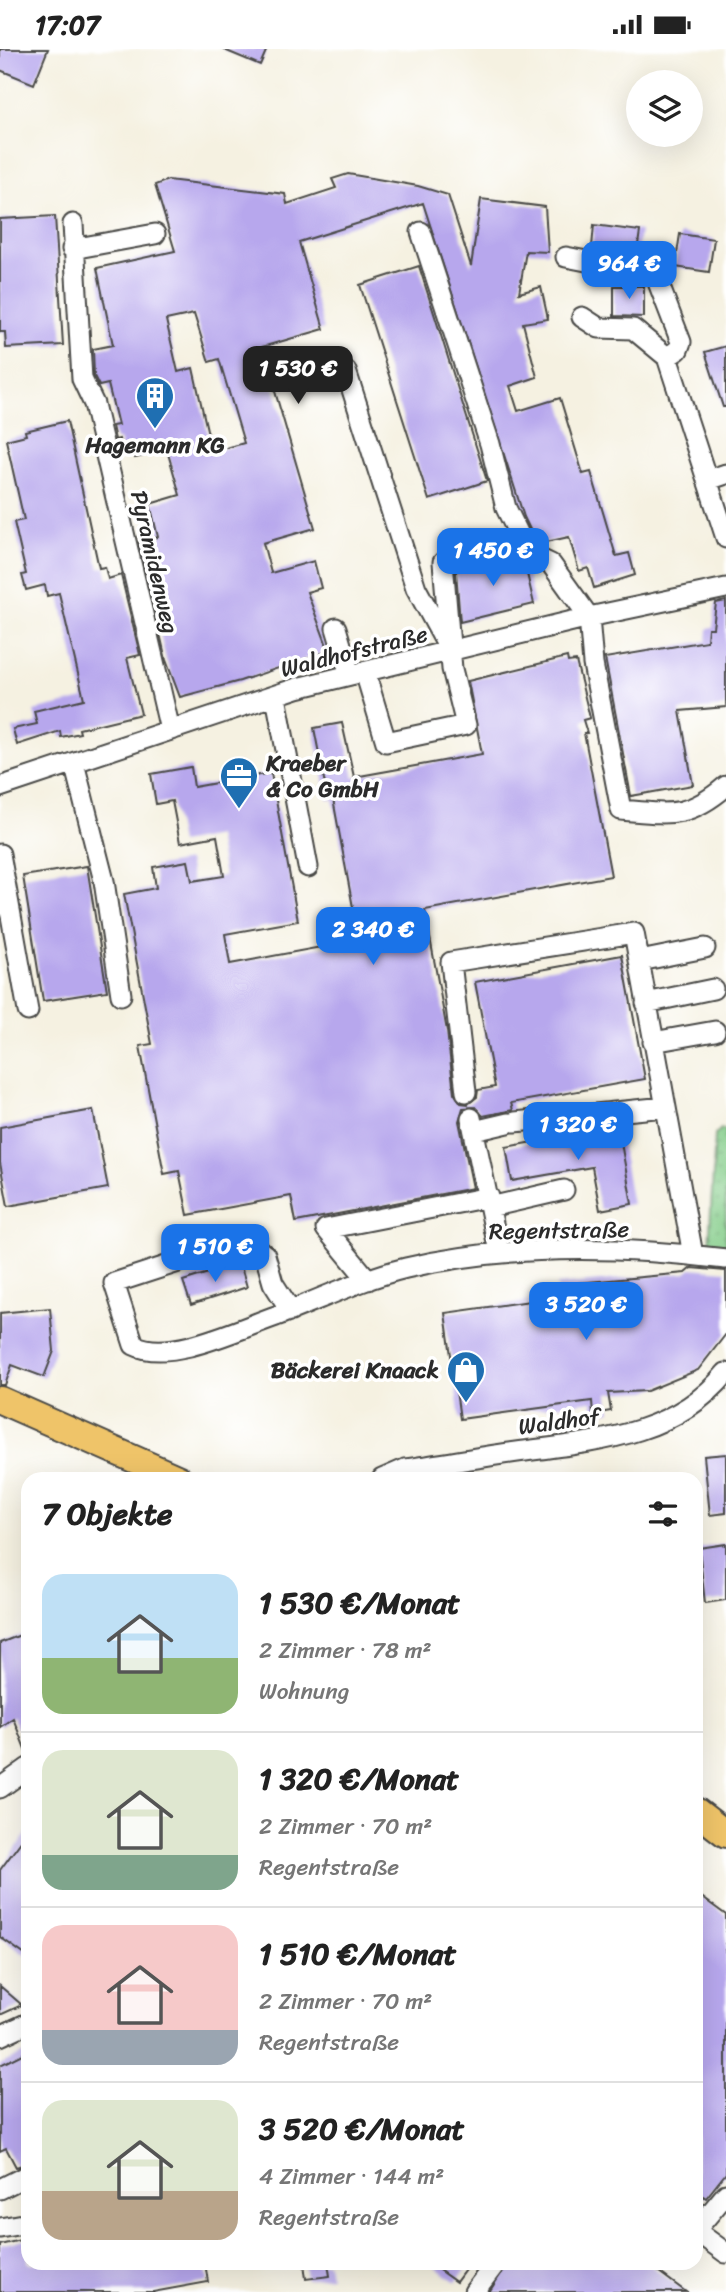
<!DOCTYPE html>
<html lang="de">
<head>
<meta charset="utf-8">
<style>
	:root { --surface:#fff; --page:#f6f6f6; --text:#222; --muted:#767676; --line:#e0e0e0; --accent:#1a73e8 }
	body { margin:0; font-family:Sriracha,sans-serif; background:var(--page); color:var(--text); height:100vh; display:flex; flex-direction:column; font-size:26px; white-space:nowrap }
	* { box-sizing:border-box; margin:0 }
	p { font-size:23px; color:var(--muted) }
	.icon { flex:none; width:38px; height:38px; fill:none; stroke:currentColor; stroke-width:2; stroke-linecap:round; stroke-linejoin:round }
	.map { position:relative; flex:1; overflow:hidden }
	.sheet { position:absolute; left:21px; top:1423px; width:682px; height:798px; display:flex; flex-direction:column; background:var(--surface); border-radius:21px; box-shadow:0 7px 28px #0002 }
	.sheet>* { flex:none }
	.controls { position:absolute; left:626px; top:21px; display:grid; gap:14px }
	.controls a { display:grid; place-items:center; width:77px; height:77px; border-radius:50%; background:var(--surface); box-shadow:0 7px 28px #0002; font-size:35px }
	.price { position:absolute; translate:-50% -60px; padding:0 16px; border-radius:14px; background:var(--accent); color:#fff; font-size:23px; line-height:46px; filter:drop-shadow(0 2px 4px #0008) }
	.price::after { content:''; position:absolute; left:50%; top:42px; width:21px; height:16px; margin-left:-10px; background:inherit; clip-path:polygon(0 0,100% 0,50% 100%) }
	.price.selected { background:#222; color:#fff }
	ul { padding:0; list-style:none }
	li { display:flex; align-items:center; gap:21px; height:175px; padding:0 21px }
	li+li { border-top:2px solid var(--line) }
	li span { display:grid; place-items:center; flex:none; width:196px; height:140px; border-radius:21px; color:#555 }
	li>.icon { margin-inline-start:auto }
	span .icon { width:84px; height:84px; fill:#fffc; stroke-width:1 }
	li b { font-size:30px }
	h2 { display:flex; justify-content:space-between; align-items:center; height:84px; padding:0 21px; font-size:30px }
	.status { display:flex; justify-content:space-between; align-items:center; height:49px; padding:0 35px; background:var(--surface); direction:ltr }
	.status svg { height:19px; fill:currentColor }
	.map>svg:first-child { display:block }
	.grass { fill:url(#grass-dots); stroke:#577c5a; stroke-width:2 }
	.building { fill:#b7a7ed; fill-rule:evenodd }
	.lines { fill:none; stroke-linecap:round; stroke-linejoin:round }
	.minor-casing { stroke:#494946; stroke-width:23 }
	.major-casing { stroke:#494946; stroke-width:30 }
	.minor { stroke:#fff; stroke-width:19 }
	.major { stroke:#efc469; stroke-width:26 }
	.labels { text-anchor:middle; stroke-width:7; stroke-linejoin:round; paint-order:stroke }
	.poi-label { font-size:23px; font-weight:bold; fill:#2b2b2b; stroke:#fff }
	.street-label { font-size:23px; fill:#2b2b2b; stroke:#fff }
</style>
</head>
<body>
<div class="status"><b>17:07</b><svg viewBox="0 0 49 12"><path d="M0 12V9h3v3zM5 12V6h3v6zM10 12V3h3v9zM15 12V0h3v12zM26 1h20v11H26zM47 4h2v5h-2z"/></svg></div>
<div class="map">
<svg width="726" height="2243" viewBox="0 0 726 2243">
	<defs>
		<pattern id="grass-dots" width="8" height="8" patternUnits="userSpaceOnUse" patternTransform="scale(1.75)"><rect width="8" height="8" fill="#83cc88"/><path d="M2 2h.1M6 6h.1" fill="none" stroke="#71af76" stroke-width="1.8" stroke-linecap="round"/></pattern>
	</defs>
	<rect width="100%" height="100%" fill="#fff"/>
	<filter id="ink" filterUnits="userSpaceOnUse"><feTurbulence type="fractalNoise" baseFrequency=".0143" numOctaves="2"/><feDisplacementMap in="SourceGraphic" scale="14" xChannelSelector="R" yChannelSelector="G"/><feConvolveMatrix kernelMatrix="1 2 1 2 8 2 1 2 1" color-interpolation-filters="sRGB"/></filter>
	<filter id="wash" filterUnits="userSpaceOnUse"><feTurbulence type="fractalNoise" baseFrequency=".00686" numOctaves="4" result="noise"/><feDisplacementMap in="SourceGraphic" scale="28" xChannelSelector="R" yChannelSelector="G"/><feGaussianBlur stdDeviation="1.57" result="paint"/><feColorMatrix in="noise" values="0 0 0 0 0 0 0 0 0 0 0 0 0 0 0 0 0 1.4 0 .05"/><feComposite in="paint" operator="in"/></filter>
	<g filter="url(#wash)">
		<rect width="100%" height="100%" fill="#f5f1e1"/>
		<path class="grass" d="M721,1080H726V1199L709,1198L715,1086Z"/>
		<g id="blocks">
			<path class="building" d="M0,0H48L34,35L0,21Z
				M222,0H267L260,16Z
				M348,125L418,137L448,146L471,217L481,150L545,158L548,203L526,202L519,244L541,238L548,270L523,274L537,328L510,337L518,362L560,349L583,425L591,423L616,507L629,504L635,526L594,539L588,519L579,522L569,488L537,495L524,468L423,154L299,193L324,280L262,298L315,479L263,494L271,524L314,512L321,539L307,543L329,602L240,632L180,648L166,611L139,493L158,488L150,455L180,446L167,401L135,409L133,401L122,404L119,390L115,391L112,377L118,376L108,335L99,337L94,327L93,300L113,296L97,219L175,202L155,136L168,131L285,145L287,155L336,139L332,130ZM194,265L209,313L219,310L244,394L212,403L193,319L178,323L166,271Z
				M55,167L63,296L6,299L5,283H0V170Z
				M594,176L640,182L637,203L592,198Z
				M680,185L714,190L709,223L675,218Z
				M419,217L487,432L429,451L360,236Z
				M614,237H644V268L614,267Z
				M726,297V358H723L705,303Z
				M67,372L99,519L105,518L108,530L121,526L140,606L127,609L141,665L79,680L80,684L61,688L60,682L17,696L13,680L37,675L34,662L84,650L59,544L47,547L45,536L26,541L22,526L26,525L14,473L24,471L6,391L26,386L25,382Z
				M516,506L525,516L534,555L460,573L456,522Z
				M726,552V658L680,662L693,736L631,747L605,609L707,592L708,579H713L716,554Z
				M567,608L568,613L576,612L590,669L583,671L587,684H584L611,827L425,861L447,982L454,1044L461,1054L468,1055L477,1048L478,1041L495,1038L475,933L622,906L645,1030L511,1054L513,1061L483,1067L475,1058L463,1059L459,1072L473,1139L296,1173L291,1147L188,1166L179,1122L164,1125L140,997L152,995L124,845L156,839L153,818L188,812L192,832L224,827L217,787L180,794L172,752L156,755L151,725L191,718L194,738L271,724L298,872L225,885L230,915L359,891L333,750L328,751L314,679L342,674L354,728L482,705L468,632Z
				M87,817L107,942L43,952L23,827Z
				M93,1061L108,1139L8,1157L0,1114V1078Z
				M618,1077L632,1155L600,1161L592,1118L512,1132L506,1098Z
				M240,1214L247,1238L191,1256L183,1232Z
				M691,1219L726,1222V1285L698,1321L647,1342L608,1344L611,1362L593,1365L592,1352L460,1370L445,1264L559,1248L557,1236L685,1224Z
				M50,1259L54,1302L44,1328L12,1316L5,1336H0V1264Z
				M726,1405V1464L710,1466L704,1407Z
				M726,1495V1551L705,1554L699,1499Z
				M28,1583V1705H27L13,1669L0,1678V1594Z
				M28,1783V1908L0,1888V1821Z
				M696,1844L726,1866V2124L706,2149L696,2142Z
				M0,1937L22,1956L0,1966Z
				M28,2002V2114L16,2118L6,2099L0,2102V2016Z
				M28,2189V2214H205L208,2233L153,2243H0V2196Z
				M304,2214H328L330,2227L306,2230Z
				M429,2214H470L456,2233Z
				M508,2214H647L686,2243H489Z"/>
		</g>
	</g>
	<g filter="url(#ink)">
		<use href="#blocks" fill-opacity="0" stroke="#494946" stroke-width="2"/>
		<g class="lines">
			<defs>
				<path id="minor" d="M73,175L82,330L94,355L170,681
					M421,183L490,395L506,459L528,504L551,515L589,568L593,615L621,761C669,765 688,770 726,737
					M72,200L155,185
					M566,208L632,221L656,228L681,293L678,301L667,308
					M582,268L599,279L633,280L667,308L726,489
					M346,322L416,539L447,596
					M708,431L726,425
					M336,579L350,626
					M365,623L386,693L466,676L452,620L443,513L522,492
					M276,648L308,818
					M74,714L104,832L121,946
					M0,738L297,639L589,568L726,539
					M0,805L28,962
					M640,912L705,899
					M646,954L713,940
					M653,993L715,982
					M466,1043L451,913L634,884L693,1206
					M471,1069L499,1203
					M515,1073L665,1058
					M474,1082L508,1074
					M490,1158L564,1141
					M368,1231L326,1180L489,1148
					M291,1262L273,1234L265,1206L246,1191L114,1234L134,1296C170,1314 238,1280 276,1267C319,1251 361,1230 406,1219C509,1195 621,1197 726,1210
					M382,1430L405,1420C442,1415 479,1408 517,1403C592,1393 674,1388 726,1324
					M0,1739L28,1719
					M0,1987L28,1974
					M0,2140L28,2126
					M0,2179L28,2174
					M696,2181L726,2145
					M696,2182L726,2204
					M474,2243L496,2214"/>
				<path id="major" d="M0,1351L179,1430
					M696,1762L726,1785"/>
			</defs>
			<use href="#minor" class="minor-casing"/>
			<use href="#major" class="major-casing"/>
			<use href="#minor" class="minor"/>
			<use href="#major" class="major"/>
		</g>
	</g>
	<defs>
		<symbol id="building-pin" viewBox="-11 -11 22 30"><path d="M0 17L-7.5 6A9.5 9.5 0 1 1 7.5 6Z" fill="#1f6fb2" stroke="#fff"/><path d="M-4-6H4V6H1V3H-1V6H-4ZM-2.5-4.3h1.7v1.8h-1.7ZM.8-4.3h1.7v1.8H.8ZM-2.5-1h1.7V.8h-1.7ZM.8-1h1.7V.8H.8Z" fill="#fff"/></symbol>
		<symbol id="office-pin" viewBox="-11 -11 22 30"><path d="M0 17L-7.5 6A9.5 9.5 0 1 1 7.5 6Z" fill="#1f6fb2" stroke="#fff"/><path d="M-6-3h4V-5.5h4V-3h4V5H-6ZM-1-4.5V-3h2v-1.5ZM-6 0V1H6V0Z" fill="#fff"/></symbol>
		<symbol id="shop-pin" viewBox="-11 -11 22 30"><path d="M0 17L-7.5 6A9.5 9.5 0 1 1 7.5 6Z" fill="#1f6fb2" stroke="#fff"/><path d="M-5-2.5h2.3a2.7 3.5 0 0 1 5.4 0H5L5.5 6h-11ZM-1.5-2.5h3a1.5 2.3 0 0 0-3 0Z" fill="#fff"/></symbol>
	</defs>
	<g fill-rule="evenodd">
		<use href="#building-pin" x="133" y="325" width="44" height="60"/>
		<use href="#office-pin" x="217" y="705" width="44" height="60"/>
		<use href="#shop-pin" x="444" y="1299" width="44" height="60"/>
	</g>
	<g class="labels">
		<g class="poi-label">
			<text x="155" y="404">Hagemann KG</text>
			<text x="266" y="722" text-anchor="start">Kraeber<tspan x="266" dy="26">&amp; Co GmbH</tspan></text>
			<text x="439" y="1329" text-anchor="end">Bäckerei Knaack</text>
		</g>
		<g class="street-label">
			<text transform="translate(155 513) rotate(77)" y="8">Pyramidenweg</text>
			<text transform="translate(354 602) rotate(-14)" y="8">Waldhofstraße</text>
			<text transform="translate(559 1181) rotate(-1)" y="8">Regentstraße</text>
			<text transform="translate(559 1372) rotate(-8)" y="8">Waldhof</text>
		</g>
	</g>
</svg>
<div class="controls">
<a><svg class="icon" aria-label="layers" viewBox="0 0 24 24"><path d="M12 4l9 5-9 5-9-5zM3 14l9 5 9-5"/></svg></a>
</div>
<b class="price" style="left:629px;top:252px">964 €</b>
<b class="price selected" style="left:298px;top:357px">1 530 €</b>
<b class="price" style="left:493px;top:539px">1 450 €</b>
<b class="price" style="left:373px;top:918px">2 340 €</b>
<b class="price" style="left:578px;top:1113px">1 320 €</b>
<b class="price" style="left:215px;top:1235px">1 510 €</b>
<b class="price" style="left:586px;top:1293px">3 520 €</b>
<section class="sheet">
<h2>7 Objekte<svg class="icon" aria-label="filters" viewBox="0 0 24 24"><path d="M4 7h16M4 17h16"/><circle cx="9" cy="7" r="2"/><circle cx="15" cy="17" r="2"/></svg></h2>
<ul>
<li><span style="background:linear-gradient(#bfe0f5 60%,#8fb573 0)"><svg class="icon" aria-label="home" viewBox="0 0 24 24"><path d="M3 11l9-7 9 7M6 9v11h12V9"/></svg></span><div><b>1 530 €/Monat</b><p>2 Zimmer · 78 m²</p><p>Wohnung</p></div></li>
<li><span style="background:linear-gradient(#dfe7d0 75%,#7fa58c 0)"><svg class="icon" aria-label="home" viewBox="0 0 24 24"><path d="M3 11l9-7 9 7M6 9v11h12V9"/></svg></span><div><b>1 320 €/Monat</b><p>2 Zimmer · 70 m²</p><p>Regentstraße</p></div></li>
<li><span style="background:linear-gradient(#f6c9c9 75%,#9aa5b1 0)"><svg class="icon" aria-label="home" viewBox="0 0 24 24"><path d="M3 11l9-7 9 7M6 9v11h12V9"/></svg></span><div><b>1 510 €/Monat</b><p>2 Zimmer · 70 m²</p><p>Regentstraße</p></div></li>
<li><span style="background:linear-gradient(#dfe7d0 65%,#b9a48a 0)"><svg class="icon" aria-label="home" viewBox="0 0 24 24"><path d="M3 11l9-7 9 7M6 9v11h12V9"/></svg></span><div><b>3 520 €/Monat</b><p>4 Zimmer · 144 m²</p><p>Regentstraße</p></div></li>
</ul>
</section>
</div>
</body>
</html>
